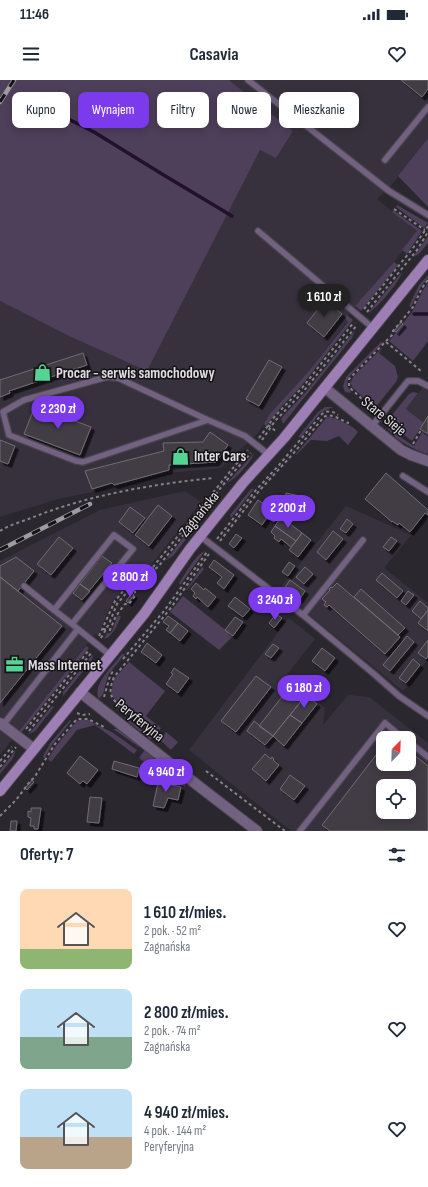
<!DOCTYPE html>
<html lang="pl">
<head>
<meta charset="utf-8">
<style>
	:root { --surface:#fff; --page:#f2f2f3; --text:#1f2937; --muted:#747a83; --accent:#7c3aed }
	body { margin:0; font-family:"Sofia Sans Condensed",sans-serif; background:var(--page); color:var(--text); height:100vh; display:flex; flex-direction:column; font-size:15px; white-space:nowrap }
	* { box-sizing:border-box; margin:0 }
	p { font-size:13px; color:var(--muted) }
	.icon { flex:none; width:22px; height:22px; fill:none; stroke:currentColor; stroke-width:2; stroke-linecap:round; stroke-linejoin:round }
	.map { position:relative; height:751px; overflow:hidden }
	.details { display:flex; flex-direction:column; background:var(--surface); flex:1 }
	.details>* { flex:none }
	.hud { position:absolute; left:12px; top:12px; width:404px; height:36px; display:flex; gap:8px }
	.needle { width:26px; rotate:23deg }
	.buttons { position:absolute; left:376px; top:651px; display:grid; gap:8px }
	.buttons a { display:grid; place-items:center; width:40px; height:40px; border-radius:8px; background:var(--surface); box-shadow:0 2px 10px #0003; font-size:20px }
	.price { position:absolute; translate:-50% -34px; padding:0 9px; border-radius:14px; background:var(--accent); color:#fff; font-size:13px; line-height:26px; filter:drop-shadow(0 1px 2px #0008) }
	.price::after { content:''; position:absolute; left:50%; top:24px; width:12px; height:9px; margin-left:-6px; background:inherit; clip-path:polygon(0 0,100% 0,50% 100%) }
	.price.current { background:#222; color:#fff }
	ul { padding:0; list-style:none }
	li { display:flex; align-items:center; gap:12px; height:100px; padding:0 20px }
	li span { display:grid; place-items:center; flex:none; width:112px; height:80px; border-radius:8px; color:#555 }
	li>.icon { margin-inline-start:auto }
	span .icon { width:48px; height:48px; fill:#fffc; stroke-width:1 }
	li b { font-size:17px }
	h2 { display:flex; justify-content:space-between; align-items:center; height:48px; padding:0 20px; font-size:17px }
	.chip { padding:0 14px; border-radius:8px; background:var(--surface); box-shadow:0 2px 10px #0003; font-size:14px; line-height:36px }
	.chip.current { background:var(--accent); color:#fff }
	.status { display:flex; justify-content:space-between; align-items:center; height:28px; padding:0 20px; background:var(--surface); direction:ltr }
	.status svg { height:11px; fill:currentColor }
	header { display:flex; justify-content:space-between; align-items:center; height:52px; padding:0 20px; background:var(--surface); font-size:18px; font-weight:700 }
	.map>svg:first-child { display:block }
	.built { fill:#37313d; fill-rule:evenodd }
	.green { fill:#4e3f5a }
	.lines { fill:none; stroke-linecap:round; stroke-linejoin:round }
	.stream { stroke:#231031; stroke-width:3.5 }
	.building { fill:#423d45; stroke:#716c75; fill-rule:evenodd; filter:url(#shadow) }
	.lane-casing { stroke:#48444c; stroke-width:8 }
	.street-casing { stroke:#48444c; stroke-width:12 }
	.secondary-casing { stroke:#48444c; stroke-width:12 }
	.path { stroke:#858288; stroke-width:2; stroke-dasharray:3 3; stroke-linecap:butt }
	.lane { stroke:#736182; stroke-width:5.5 }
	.street { stroke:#736182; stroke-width:10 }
	.secondary { stroke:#9d7fb5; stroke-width:10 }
	.rail-casing { stroke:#9f9ba1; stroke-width:4.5 }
	.rail { stroke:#131114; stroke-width:3; stroke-dasharray:9; stroke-linecap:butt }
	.labels { text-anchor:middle; stroke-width:3; stroke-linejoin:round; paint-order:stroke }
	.poi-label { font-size:15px; font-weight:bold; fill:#e0dde2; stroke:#131114; text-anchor:start }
	.street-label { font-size:15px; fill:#e0dde2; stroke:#131114 }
</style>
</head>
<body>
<div class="status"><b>11:46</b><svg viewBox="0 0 49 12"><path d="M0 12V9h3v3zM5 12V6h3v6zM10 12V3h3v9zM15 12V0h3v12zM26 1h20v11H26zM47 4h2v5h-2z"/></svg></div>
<header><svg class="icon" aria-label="menu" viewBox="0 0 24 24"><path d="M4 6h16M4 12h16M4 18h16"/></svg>Casavia<svg class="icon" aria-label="heart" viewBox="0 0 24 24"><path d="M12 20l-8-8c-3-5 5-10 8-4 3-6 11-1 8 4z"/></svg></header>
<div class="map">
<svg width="428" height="751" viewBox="0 0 428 751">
	<defs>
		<filter id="shadow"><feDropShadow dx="3.5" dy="3.5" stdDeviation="0" flood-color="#0009"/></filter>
	</defs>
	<rect width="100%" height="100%" fill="#2b272f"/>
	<path class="built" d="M229,0H428V58L394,102L377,119L417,152L394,182L345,238L348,241L309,291L270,335L258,353L221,388L169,393L125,405L58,419L0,437V221L67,255L261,70L293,51Z
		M428,301V354L420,349L424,343L406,329Z
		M185,411L201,422L147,490L132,499L113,521L98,555L95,554L91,559L0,675V481L100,430Z
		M346,426L411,455L384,488L428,523V579L403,611L279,510Z
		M289,538L315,559L285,597L325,628L323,645L348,615L369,617L428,663V751H291L189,670ZM383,658H409V684H383ZM383,706H409V732H383Z"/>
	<path class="green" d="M0,0H229L293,51L276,78L260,70L147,291L67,255L0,221Z
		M428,58V127L398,96Z
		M397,125L428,143L424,148L396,127Z
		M393,130L422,151L407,174L402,170L417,151L392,132Z
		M428,156V163L419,174L413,177Z
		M394,182L398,185L361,231L355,226Z
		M402,192C400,201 377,229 368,233Z
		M428,195V198L421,207L411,227L409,226L419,205Z
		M428,203V261L413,281L389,261L412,232L423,210Z
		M347,235L353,240L299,309L282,326L266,346L264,344L269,335L309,291L348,242L345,238Z
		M355,250L352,258L283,344L281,339L283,336L305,313Z
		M381,262L383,263L348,298L347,306L351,311L350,313L345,312L343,306L346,297Z
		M383,267L379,273L395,286L398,297L396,302L375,328L353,308L350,303L354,296Z
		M413,312L418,313L406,329L424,343L412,361L391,345L389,342L392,335L409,314Z
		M325,327H333L320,333L301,357H298L318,332Z
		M327,337C333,336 354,346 358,352L348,365L339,356L327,361L311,360L296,375V374Z
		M387,346L403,359L414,366L423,351L428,354V374C415,370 393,360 387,346Z
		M254,373C252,381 235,400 227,403Z
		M251,409H254L231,438L230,435Z
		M209,425L208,431L173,476L166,480Z
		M205,471L180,505L179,503C185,494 196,474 205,471Z
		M202,487L204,489L187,510H186Z
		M183,516L233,556L219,570L170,532Z
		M118,535L121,537C117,544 113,557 104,559L107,553H110L112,551Z
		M86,566L89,568L21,653L19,651Z
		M93,574L92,580L63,616V612Z
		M122,574H125L108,595L103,614L99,619C91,605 114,585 122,574Z
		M129,582L165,611L146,636L161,648L155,655L129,635L119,623L112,616L111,613L114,599Z
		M52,626L54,627L35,651L28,655Z
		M125,637L152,658L150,659L126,640Z
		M70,640L71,641L52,665L44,679L43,676L51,662Z
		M80,640H89L96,645L112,652L137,670L134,674L95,645L77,650L51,682L48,679L56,666L77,641Z
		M113,649H119L139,665V667Z
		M166,652L178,662L171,670L160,660Z
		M16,670L13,678L0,694V690Z
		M146,670L172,690L171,692L186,703L185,707L163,691L159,693L139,678L144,671Z"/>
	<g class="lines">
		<path class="stream" d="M23,16L94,52L162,94L232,136
			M414,234H428"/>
	</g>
	<path class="building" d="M401,0H428V9L422,17Z
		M325,220L342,234L324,257L307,243Z
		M401,242L403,244L396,252L394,251Z
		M83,273L87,285L9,311L10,313L0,317V300Z
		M269,280L282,287L259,326L246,319Z
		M35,326L91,347L80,375L24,354Z
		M428,336V354L420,349Z
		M210,352L228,365L216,382L169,385V390L114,405L112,403L92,409L85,391L164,371L163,363L203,362Z
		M0,360L15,366L8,384L0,381Z
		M386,393L428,430V435L425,433L410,452L399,443L398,445L392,441V442L365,419Z
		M286,413L304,417L300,432L283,428Z
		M258,420L272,430L262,445L248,435Z
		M158,425L172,436L149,466L135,455Z
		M130,427L145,438L133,453L119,442Z
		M271,431L278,436L274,442L267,437Z
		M281,437L302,453L296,461L275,446Z
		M347,439L353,444L346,453L340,449Z
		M275,446L296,461L291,467L281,459L279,462L274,458L275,456L271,452Z
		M333,451L343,459L326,480L317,472Z
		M302,453L311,460L298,477L289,470Z
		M236,454L242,458L234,468L229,464Z
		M59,457L73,468L51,495L37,484Z
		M391,457L397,461L389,471L383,467Z
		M102,476L112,483L89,511L80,504Z
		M16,477L34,491L18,511L0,497V486Z
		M214,480L234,495L224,509L217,503L222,497L209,487Z
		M289,482L295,486L288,496L282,492Z
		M305,487L313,494L304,504L296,497Z
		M382,493L403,511L397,518L376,500Z
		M0,497L62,546L0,623Z
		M290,500L305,511L299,520L284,509Z
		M196,503L204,510L205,508L216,517L208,527L197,517L196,519L193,516L195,513L191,509Z
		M337,503L400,557L385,574L329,525L327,527L324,525L326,522L322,519L330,510L329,509L331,507L332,508Z
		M80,504L90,511L82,520L73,513Z
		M361,509L405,548L398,555L354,517Z
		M408,511L414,515L406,525L401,521Z
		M132,513L134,515L128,523L126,521Z
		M235,517L250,529L243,537L228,526Z
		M420,521L428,528V530L421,539L412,531Z
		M428,530V551L418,543Z
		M276,534L282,538L274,548L269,543Z
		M168,536L178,543L170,553L166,550L169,546L163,542Z
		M235,537L243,542L233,556L225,550Z
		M178,543L188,551L180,561L170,553Z
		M407,556L414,562L390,591L383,585Z
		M428,560V576L426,579L418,573Z
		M147,563L162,575L156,583L141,572Z
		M273,564L279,568L271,578L265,574Z
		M322,568L335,578L325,591L312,581Z
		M413,579L420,585L406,603L399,598Z
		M174,588L189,598L178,613L166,604L173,594L171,593Z
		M256,596L271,607L236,652L221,641Z
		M289,608L303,619L273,656L259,646Z
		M306,615L317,624L302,643L290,635Z
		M290,635L302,643L284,666L273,656Z
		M254,641L273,656L265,665L247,651Z
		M383,666V684H409V671L428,686V751H330L322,745ZM383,706H409V732H383Z
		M265,674L271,679L272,677L274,679L273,680L279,685L266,701L252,689Z
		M80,676L98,690L87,704L83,701L80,704L67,693Z
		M114,681L139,688L137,697L112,689Z
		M290,695L305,706L294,720L280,709Z
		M159,698L168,700L167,704L181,707L178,720L168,718L164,728L153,726Z
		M32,700L34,702L27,710L25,708Z
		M90,717L102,718L99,743L87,742Z
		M31,728H41L38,749H34V746H30L31,738L28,737V731L31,732Z
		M11,741H17L16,751H10Z"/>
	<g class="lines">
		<defs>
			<path id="lane" d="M248,0L389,111L428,135
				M385,80L428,27
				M258,151L373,248
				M208,340L83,382L76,381L9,355L3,332L24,320L107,297L118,298L208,340L245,356L269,375
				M372,346L408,301H418L428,306
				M403,396L428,412
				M200,456L303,535L374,594L399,616L428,636
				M24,506L54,530
				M303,535L363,460
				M72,544L54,530L114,455L133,469L72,544L78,549
				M3,645L78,549L110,575
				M409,662L428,677
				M300,751L385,643L403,658"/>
			<path id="street" d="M325,308L401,370L411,375L428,381
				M80,612L196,704L257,751
				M0,643L34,669"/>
			<path id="secondary" d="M0,711L144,534L190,469L243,403L284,358L428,180"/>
		</defs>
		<use href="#lane" class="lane-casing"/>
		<use href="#street" class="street-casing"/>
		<use href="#secondary" class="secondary-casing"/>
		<path class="path" d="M394,129L425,150
			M364,229L413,168L428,146
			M367,232L417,170L428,152
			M386,262L421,291
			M369,328L360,317L349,307V299L393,254V251L413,227L422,208L428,200
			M268,345L277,352
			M259,358L275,336L302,308L354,242
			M262,360L275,341L303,312L357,245
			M413,364L421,350
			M0,451C9,445 21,442 31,438C89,415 152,404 214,398
			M217,459L256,410L279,385L322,334C327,330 333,331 338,335
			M220,461L259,411L292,375L324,337C332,332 341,341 349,343
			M103,549L110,550L116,536L125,524H129L135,516V511L143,502L139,496
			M99,556L115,521L132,500L153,487L228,394L248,370
			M101,558L109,544L117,524L135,503L158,487L231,395L251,373
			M123,579L164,531L207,472
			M104,617L110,596L113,591
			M123,632C113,616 106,618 114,597L170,529L209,474
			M77,633L82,635L90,634
			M26,649L89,570
			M29,651L92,572
			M0,681L12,667
			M0,687L16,667
			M206,691L285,751
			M0,736L16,720L31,700L34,698L55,664L77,639H88L106,648"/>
		<use href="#lane" class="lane"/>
		<use href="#street" class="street"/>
		<use href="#secondary" class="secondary"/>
		<defs>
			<path id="rail" d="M0,22L14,0
				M0,470L90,424"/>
		</defs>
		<use href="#rail" class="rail-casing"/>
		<use href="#rail" class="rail"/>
	</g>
	<defs>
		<symbol id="shop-bare" viewBox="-9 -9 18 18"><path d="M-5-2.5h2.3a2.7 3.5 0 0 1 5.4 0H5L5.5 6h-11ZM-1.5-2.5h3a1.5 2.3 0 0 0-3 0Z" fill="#54d395" stroke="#131114" stroke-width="2.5" paint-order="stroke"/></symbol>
		<symbol id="office-bare" viewBox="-9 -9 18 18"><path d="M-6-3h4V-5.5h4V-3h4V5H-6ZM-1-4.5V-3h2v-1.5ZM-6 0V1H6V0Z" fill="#54d395" stroke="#131114" stroke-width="2.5" paint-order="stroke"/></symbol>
	</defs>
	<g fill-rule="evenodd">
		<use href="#shop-bare" x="30" y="280" width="25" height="25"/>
		<use href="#shop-bare" x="168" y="364" width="25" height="25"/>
		<use href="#office-bare" x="2" y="572" width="25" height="25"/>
	</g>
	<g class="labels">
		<g class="poi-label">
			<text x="56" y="298">Procar - serwis samochodowy</text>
			<text x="194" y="381">Inter Cars</text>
			<text x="28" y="590">Mass Internet</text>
		</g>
		<g class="street-label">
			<text transform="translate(384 336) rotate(39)" y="5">Stare Sieje</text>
			<text transform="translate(199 434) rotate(-51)" y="5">Zagnańska</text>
			<text transform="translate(140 640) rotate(39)" y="5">Peryferyjna</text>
		</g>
	</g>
</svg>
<div class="buttons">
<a><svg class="needle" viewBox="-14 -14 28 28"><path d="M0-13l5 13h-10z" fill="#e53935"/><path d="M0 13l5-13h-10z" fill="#747a83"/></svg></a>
<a><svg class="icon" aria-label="locate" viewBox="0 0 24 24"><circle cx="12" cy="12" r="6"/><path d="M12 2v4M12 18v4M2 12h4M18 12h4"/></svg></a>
</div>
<b class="price current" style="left:324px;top:238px">1 610 zł</b>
<b class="price" style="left:58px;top:350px">2 230 zł</b>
<b class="price" style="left:288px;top:449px">2 200 zł</b>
<b class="price" style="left:130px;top:518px">2 800 zł</b>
<b class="price" style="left:275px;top:541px">3 240 zł</b>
<b class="price" style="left:304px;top:629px">6 180 zł</b>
<b class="price" style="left:166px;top:713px">4 940 zł</b>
<div class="hud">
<a class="chip">Kupno</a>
<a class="chip current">Wynajem</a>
<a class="chip">Filtry</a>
<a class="chip">Nowe</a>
<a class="chip">Mieszkanie</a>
</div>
</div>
<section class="details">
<h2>Oferty: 7<svg class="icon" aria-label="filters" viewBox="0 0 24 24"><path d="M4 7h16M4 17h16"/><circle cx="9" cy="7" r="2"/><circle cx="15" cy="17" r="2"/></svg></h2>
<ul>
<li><span style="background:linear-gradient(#ffd9b3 75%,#8fb573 0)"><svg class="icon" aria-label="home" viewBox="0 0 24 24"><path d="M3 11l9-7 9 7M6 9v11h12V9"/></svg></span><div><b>1 610 zł/mies.</b><p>2 pok. · 52 m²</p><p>Zagnańska</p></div><svg class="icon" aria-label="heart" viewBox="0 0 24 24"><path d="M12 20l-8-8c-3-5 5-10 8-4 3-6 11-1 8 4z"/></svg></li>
<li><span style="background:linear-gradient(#bfe0f5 60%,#7fa58c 0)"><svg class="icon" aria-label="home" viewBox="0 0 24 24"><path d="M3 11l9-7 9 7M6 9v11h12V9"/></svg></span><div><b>2 800 zł/mies.</b><p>2 pok. · 74 m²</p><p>Zagnańska</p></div><svg class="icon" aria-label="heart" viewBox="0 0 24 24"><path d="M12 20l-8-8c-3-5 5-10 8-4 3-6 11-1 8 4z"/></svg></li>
<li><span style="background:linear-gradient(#bfe0f5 60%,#b9a48a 0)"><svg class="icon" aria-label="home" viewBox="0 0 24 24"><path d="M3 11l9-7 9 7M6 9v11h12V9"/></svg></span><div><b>4 940 zł/mies.</b><p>4 pok. · 144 m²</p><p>Peryferyjna</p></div><svg class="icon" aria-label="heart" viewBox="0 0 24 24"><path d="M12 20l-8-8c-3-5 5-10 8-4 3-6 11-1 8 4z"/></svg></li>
</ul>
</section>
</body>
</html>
